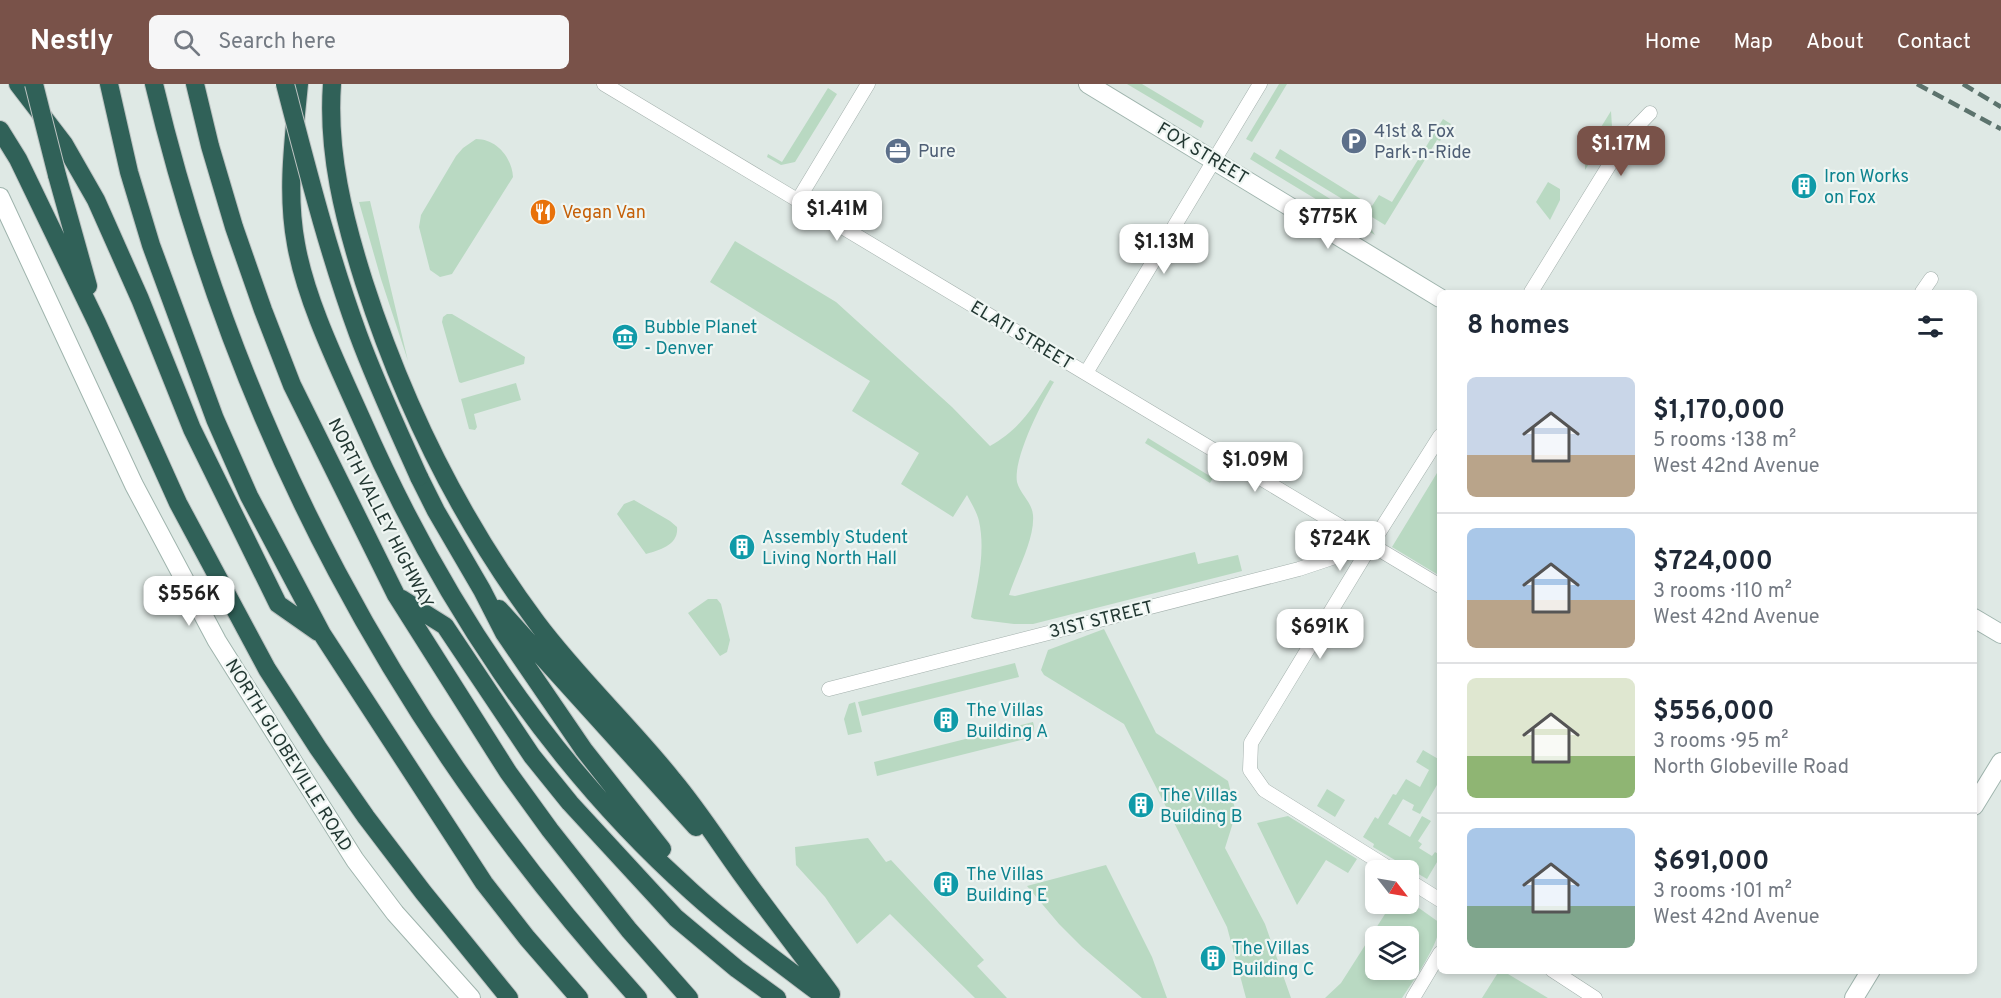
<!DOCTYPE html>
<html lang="en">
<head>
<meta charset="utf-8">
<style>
	:root { --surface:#fff; --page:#f6f6f7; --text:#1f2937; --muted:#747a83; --line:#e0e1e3; --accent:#795249 }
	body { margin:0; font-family:Overpass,sans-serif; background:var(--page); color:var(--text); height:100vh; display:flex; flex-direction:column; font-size:22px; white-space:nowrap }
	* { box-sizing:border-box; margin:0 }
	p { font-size:20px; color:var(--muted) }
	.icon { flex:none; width:33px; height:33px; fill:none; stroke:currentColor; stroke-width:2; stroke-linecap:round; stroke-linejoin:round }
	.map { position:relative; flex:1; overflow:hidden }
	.panel { position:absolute; left:1437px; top:206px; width:540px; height:684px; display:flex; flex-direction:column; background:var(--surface); border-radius:9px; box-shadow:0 3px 9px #0003 }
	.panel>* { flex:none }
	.needle { width:39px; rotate:121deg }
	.tools { position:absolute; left:1365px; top:776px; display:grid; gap:12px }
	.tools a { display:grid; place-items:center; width:54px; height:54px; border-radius:9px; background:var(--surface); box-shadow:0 3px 9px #0003; font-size:30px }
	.price { position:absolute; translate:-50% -51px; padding:0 14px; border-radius:12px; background:#fff; color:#222; font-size:20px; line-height:39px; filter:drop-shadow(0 2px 3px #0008) }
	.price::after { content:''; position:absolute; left:50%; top:36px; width:18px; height:14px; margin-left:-9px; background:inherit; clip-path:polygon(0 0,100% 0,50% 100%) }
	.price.selected { background:var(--accent); color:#fff }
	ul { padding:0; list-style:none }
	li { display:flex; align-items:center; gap:18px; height:150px; padding:0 30px }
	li+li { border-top:2px solid var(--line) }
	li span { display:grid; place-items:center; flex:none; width:168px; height:120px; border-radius:9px; color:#555 }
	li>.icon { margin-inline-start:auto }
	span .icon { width:72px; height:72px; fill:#fffc; stroke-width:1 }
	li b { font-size:26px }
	h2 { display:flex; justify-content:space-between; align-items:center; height:72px; padding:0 30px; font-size:26px }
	header { display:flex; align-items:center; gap:36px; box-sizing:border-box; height:84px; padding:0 30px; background:var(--accent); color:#fff }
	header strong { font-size:28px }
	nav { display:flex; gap:33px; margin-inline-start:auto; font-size:21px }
	.search { width:420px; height:54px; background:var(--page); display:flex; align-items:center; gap:15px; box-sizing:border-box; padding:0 21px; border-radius:9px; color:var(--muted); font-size:22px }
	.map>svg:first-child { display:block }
	.green { fill:#b9d9c2; fill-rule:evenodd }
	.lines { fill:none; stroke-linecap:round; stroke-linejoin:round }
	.street-casing { stroke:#a3b0ac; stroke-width:15 }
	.secondary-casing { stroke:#9fb4ad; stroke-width:20 }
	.highway-casing { stroke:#bdc3c2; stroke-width:20 }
	.street { stroke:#fff; stroke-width:14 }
	.secondary { stroke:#fff; stroke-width:18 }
	.highway { stroke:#306158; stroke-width:18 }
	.rail { stroke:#5c736d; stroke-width:4.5; stroke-dasharray:12 6; stroke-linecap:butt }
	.highway-bridge-casing { stroke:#bdc3c2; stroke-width:20; stroke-linecap:butt }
	.highway-bridge { stroke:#306158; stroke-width:18 }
	.labels { text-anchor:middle; stroke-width:4.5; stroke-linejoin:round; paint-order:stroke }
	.service-label { font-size:18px; fill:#4e5e75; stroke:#eff6f3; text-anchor:start }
	.street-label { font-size:18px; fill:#223732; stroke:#eff6f3 }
	.culture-label { font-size:18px; fill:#0d838f; stroke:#eff6f3; text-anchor:start }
	.food-label { font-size:18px; fill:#c56008; stroke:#eff6f3; text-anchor:start }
</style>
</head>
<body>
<header>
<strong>Nestly</strong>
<div class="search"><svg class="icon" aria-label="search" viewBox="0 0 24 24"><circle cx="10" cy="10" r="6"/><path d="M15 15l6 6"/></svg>Search here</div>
<nav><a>Home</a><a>Map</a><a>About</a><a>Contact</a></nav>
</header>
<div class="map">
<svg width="2001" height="914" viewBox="0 0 2001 914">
	<rect width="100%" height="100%" fill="#dfe9e5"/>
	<path class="green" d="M1127,0H1142L1204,37L1201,44Z
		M1279,0H1287L1252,58L1246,55Z
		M828,4L837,10L795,78L781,81L767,73L768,70L782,78Z
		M1611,27L1612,43L1585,86V69Z
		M1443,35L1451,40L1440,57L1437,56L1385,141L1275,74L1280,65L1372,122L1379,111L1392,118Z
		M476,55C497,55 512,74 513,93L452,190L440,193L430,186L419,143L421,131L456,72L463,64Z
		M1254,68L1366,137L1375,151L1250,75Z
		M1548,98L1560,105V116L1550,136L1536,118Z
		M370,117L408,277L381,195L359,118Z
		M735,157L836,218L952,323L990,362C1021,344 1031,326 1050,296L1054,298C1042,318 1013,374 1017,398C1020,410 1032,418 1033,431C1035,455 1016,488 1009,511L1015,512L1195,468L1198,480L1238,471L1242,487L1033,540H1014L974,535L971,533C977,502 986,469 979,437C977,428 971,419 967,411L953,433L901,400L919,369L852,327L870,297L710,198Z
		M447,230H452L525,273L524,280L461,299L459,298L442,238L443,233Z
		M516,299L521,316L474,330L477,343L475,346L469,345L461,315Z
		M1148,354L1213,394L1210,399L1145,359Z
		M1440,384V492L1392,463Z
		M634,416L670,437L677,443C679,461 660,466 646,470L617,430L624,420Z
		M708,515H717L721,520L730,556L727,568L720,572L688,529Z
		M1104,545L1156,649L1228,697L1236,729L1225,764L1265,840L1291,914H1246L1227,843L1124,640L1044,591L1041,586L1048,566Z
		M1015,579L1019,593L862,632L858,618Z
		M855,618L862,648L848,651L844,635L849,620Z
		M1033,638C1036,647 1033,650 1025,655L877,692L874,678Z
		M1423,666L1440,676V702L1437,701L1420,730L1412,726L1414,721L1403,715L1388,740L1410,753L1422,732L1431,737L1418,757L1422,760L1419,764L1432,772L1435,768L1440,771V773L1427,795L1373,763L1374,760L1363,753L1375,733L1378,735L1393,710L1396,711L1406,695L1420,703L1429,686L1416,678Z
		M1327,705L1345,716L1335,733L1317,722Z
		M1288,732L1357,775L1348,789L1326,776L1297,821L1257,739Z
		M868,754L886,778L891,776L984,876L977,882L1007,914H975L890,830L857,860L825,813L796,781L795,763Z
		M1106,781L1152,873L1167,914H1142L1082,863L1059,840L1027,802Z
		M1409,817L1440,839C1440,859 1414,896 1402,914H1325L1341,899L1392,819H1408ZM1376,852H1408V885H1376Z
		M1499,887H1503L1548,914H1482Z"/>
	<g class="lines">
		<defs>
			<path id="street" d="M604,0L1440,502
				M798,116L868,0
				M1531,208L1626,54L1650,29
				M1922,208L1931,195
				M1086,289L1260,0
				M829,605L1299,485L1371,461
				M1392,786L1264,706L1250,686L1251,659L1371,461L1440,352
				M1408,796L1440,816
				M1552,886L1595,914
				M1413,914L1440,869"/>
			<path id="secondary" d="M1088,0L1440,214
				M0,113L134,401L217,557L355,776L395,829L471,914
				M1974,534L2001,550
				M1974,722L2001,678
				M1854,914L1871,886"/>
			<path id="highway" d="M18,0L64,60L96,116L140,215L192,345L278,520L318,548
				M109,0L129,88L151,161L215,335L249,412L322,550L484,799L527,854L579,914
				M154,0C237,348 398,649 638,914
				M195,0L210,62L234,143L263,226L292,301L396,511L508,688L550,746L629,846L689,914
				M299,0C294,53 286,107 296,160C306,217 338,282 362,336C439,512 548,679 692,808C734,846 781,880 826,914
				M332,0C327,68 344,135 364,198C403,319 461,437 537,539C579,595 630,642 673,696C699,727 721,762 745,795C773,834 803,872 831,910
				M0,46L18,75L97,239L178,419L267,585L318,664L366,733L423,808L509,914
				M57,91L88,202
				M419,393L436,427L482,506L504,549L584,666L662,765
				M402,515L445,542L532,672L570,719L676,834L737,885L777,914
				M499,525L696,743"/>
		</defs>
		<use href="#street" class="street-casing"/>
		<use href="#secondary" class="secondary-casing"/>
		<use href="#highway" class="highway-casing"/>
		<use href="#street" class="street"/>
		<use href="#secondary" class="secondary"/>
		<use href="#highway" class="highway"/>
		<path class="rail" d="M1917,0L2001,45
			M1963,0L2001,23"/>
		<defs>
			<path id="highway-bridge" d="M34,0L57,91
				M285,0C307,84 328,168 358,250C376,299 398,346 419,393"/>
		</defs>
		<use href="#highway-bridge" class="highway-bridge-casing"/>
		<use href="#highway-bridge" class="highway-bridge"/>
	</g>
	<defs>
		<symbol id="parking-disc" viewBox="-11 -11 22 22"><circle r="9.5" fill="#5c6f8a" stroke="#eff6f3"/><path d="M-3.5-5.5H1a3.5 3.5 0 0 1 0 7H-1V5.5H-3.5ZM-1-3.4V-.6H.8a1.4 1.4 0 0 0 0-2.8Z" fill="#fff"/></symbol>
		<symbol id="office-disc" viewBox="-11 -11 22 22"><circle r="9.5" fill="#5c6f8a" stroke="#eff6f3"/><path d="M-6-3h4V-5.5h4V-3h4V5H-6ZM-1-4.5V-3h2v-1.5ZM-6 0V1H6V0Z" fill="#fff"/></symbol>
		<symbol id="building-disc" viewBox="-11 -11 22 22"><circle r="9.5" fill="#0f9aa8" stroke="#eff6f3"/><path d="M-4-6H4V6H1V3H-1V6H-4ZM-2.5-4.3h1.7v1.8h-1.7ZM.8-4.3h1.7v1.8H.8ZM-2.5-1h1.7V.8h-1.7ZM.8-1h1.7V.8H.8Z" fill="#fff"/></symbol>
		<symbol id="restaurant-disc" viewBox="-11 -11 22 22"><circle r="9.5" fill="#e8710a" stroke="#eff6f3"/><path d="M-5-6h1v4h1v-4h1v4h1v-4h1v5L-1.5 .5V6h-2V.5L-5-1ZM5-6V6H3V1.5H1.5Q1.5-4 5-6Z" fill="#fff"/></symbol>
		<symbol id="museum-disc" viewBox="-11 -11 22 22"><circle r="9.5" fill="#0f9aa8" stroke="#eff6f3"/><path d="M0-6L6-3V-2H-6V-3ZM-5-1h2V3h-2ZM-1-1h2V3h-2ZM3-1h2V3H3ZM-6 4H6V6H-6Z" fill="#fff"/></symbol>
	</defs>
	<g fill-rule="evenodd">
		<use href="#parking-disc" x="1339" y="42" width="30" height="30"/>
		<use href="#office-disc" x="883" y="52" width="30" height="30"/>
		<use href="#building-disc" x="1789" y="87" width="30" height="30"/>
		<use href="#restaurant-disc" x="528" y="113" width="30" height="30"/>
		<use href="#museum-disc" x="610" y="238" width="30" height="30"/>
		<use href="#building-disc" x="727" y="448" width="30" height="30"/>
		<use href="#building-disc" x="931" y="621" width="30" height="30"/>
		<use href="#building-disc" x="1126" y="706" width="30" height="30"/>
		<use href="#building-disc" x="931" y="785" width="30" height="30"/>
		<use href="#building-disc" x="1198" y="859" width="30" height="30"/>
	</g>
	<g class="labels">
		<g class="service-label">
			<text x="1374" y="53">41st &amp; Fox<tspan x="1374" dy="21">Park-n-Ride</tspan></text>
			<text x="918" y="73">Pure</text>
		</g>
		<g class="street-label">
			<text transform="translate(1203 69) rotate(31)" y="6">FOX STREET</text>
			<text transform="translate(1022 251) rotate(31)" y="6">ELATI STREET</text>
			<text transform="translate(381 429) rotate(63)" y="6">NORTH VALLEY HIGHWAY</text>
			<text transform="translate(1101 535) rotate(-14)" y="6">31ST STREET</text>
			<text transform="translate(289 671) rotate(58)" y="6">NORTH GLOBEVILLE ROAD</text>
		</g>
		<g class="culture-label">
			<text x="1824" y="98">Iron Works<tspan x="1824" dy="21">on Fox</tspan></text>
			<text x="644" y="249">Bubble Planet<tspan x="644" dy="21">- Denver</tspan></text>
			<text x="762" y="459">Assembly Student<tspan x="762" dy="21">Living North Hall</tspan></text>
			<text x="966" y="632">The Villas<tspan x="966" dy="21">Building A</tspan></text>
			<text x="1160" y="717">The Villas<tspan x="1160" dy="21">Building B</tspan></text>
			<text x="966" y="796">The Villas<tspan x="966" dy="21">Building E</tspan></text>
			<text x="1232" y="870">The Villas<tspan x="1232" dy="21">Building C</tspan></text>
		</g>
		<g class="food-label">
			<text x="562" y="134">Vegan Van</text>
		</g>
	</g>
</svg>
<div class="tools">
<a><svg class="needle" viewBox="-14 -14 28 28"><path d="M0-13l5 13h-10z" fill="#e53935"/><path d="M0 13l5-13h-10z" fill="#747a83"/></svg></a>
<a><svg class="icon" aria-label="layers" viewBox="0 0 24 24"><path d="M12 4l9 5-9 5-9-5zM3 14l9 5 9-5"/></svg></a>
</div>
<b class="price selected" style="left:1621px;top:93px">$1.17M</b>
<b class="price" style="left:837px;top:158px">$1.41M</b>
<b class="price" style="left:1328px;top:166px">$775K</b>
<b class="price" style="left:1164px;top:191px">$1.13M</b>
<b class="price" style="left:1255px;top:409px">$1.09M</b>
<b class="price" style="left:1340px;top:488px">$724K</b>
<b class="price" style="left:189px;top:543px">$556K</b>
<b class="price" style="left:1320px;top:576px">$691K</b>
<section class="panel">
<h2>8 homes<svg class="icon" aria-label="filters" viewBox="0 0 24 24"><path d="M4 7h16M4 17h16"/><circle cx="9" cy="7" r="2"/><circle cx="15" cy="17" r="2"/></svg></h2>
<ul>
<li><span style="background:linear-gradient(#c9d6e8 65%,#b9a48a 0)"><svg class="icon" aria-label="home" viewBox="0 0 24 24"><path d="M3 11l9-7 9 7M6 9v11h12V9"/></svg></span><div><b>$1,170,000</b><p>5 rooms · 138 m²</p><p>West 42nd Avenue</p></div></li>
<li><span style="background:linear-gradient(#a9c7e8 60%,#b9a48a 0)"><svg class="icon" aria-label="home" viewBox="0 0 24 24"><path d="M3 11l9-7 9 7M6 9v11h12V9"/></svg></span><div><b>$724,000</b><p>3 rooms · 110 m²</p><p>West 42nd Avenue</p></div></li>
<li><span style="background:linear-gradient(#dfe7d0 65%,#8fb573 0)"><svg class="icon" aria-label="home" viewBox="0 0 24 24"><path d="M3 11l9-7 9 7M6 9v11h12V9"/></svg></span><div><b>$556,000</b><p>3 rooms · 95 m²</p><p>North Globeville Road</p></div></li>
<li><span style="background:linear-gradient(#a9c7e8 65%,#7fa58c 0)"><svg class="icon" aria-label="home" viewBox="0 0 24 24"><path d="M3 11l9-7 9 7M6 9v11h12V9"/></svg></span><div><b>$691,000</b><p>3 rooms · 101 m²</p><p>West 42nd Avenue</p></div></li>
</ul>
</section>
</div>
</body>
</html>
